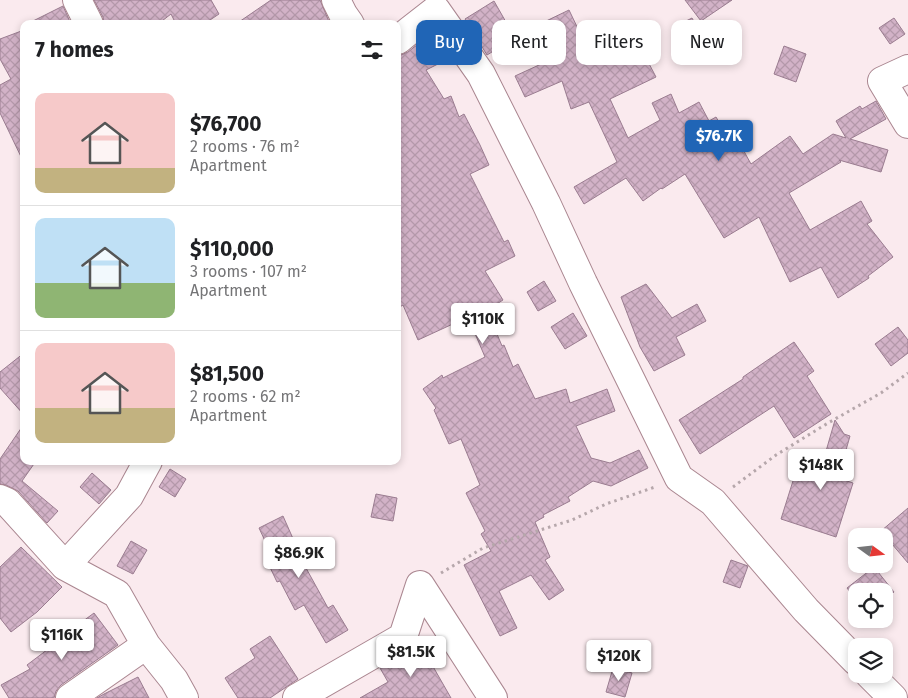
<!DOCTYPE html>
<html lang="en">
<head>
<meta charset="utf-8">
<style>
	:root { --surface:#fff; --page:#f2f2f2; --text:#202124; --muted:#757577; --line:#e0e0e0; --accent:#2065b6 }
	body { margin:0; font-family:"Fira Sans",sans-serif; background:var(--page); color:var(--text); height:100vh; display:flex; flex-direction:column; font-size:19px; white-space:nowrap }
	* { box-sizing:border-box; margin:0 }
	p { font-size:16px; color:var(--muted) }
	.icon { flex:none; width:28px; height:28px; fill:none; stroke:currentColor; stroke-width:2; stroke-linecap:round; stroke-linejoin:round }
	.map { position:relative; flex:1; overflow:hidden }
	.sheet { position:absolute; left:20px; top:20px; width:381px; height:445px; display:flex; flex-direction:column; background:var(--surface); border-radius:10px; box-shadow:0 2px 8px #0003 }
	.sheet>* { flex:none }
	.hud { position:absolute; left:416px; top:20px; width:416px; height:45px; display:flex; gap:10px }
	.needle { width:32px; rotate:105deg }
	.controls { position:absolute; left:848px; top:528px; display:grid; gap:10px }
	.controls a { display:grid; place-items:center; width:45px; height:45px; border-radius:10px; background:var(--surface); box-shadow:0 2px 8px #0003; font-size:25px }
	.price { position:absolute; translate:-50% -42px; padding:0 11px; border-radius:5px; background:#fff; color:#222; font-size:16px; line-height:32px; filter:drop-shadow(0 1px 2px #0008) }
	.price::after { content:''; position:absolute; left:50%; top:30px; width:15px; height:11px; margin-left:-8px; background:inherit; clip-path:polygon(0 0,100% 0,50% 100%) }
	.price.active { background:var(--accent); color:#fff }
	ul { padding:0; list-style:none }
	li { display:flex; align-items:center; gap:15px; height:125px; padding:0 15px }
	li+li { border-top:1px solid var(--line) }
	li span { display:grid; place-items:center; flex:none; width:140px; height:100px; border-radius:10px; color:#555 }
	li>.icon { margin-inline-start:auto }
	span .icon { width:60px; height:60px; fill:#fffc; stroke-width:1 }
	li b { font-size:21px }
	h2 { display:flex; justify-content:space-between; align-items:center; height:60px; padding:0 15px; font-size:21px }
	.chip { padding:0 18px; border-radius:10px; background:var(--surface); box-shadow:0 2px 8px #0003; font-size:18px; line-height:45px }
	.chip.active { background:var(--accent); color:#fff }
	.map>svg:first-child { display:block }
	.building { fill:url(#building-cross-hatch); stroke:#9a7c90 }
	.lines { fill:none; stroke-linecap:round; stroke-linejoin:round }
	.minor-casing { stroke:#aa8690; stroke-width:30 }
	.path { stroke:#b6a7ab; stroke-width:3; stroke-dasharray:2.5 4; stroke-linecap:butt }
	.minor { stroke:#fff; stroke-width:28 }
</style>
</head>
<body>
<div class="map">
<svg width="908" height="698" viewBox="0 0 908 698">
	<defs>
		<pattern id="building-cross-hatch" width="8" height="8" patternUnits="userSpaceOnUse" patternTransform="scale(1.25)"><rect width="8" height="8" fill="#d2b2c7"/><path d="M0 0l8 8M0 8l8-8" fill="none" stroke="#b498aa"/></pattern>
	</defs>
	<rect width="100%" height="100%" fill="#faeaee"/>
	<path class="building" d="M94,0H211L219,14L204,24H176L171,14L158,24H104L103,17Z
		M271,0H320L330,24H236Z
		M685,0H732L701,21Z
		M494,1L515,38L487,55L465,19Z
		M63,6L71,24H27Z
		M569,10L593,60L635,37L656,77L610,99L628,138L660,120L652,103L671,94L679,113L699,102L709,121L716,117L729,139L735,135L751,164L790,136L803,154L833,134L846,138L836,121L860,106L862,109L876,101L886,119L850,139L888,150L881,172L839,160L841,162L789,193L810,230L861,201L872,221L867,224L893,257L868,276L869,278L838,298L821,267L790,282L759,217L724,238L685,174L662,189L661,188L643,201L626,178L584,204L574,187L617,162L589,102L571,109L562,81L525,97L515,76L563,54L542,23Z
		M692,18L702,36L684,46L674,27Z
		M894,18L905,34L890,44L879,28Z
		M24,30V163L0,113V85L11,79L0,59V39Z
		M433,32L446,51L444,52L448,59L426,70L444,99L451,96L459,117L464,114L480,145L489,165L470,174L504,242L508,240L515,256L485,271L503,300L487,310L502,346L504,345L513,367L518,364L535,399L566,389L570,403L607,389L615,411L576,426L591,458L610,463L639,450L648,468L611,486L593,481L568,497L570,501L543,515L544,517L535,522L550,557L545,560L564,590L549,600L531,575L499,591L517,628L500,636L464,565L491,551L481,534L485,531L466,493L480,485L461,439L449,444L434,410L436,408L423,389L442,375L443,378L485,357L468,317L418,340L403,305L398,308V55H401L408,52Z
		M784,46L806,54L796,82L774,74Z
		M544,281L556,301L538,311L527,292Z
		M646,284L672,318L697,304L706,321L676,337L685,355L654,371L640,347L621,297Z
		M573,313L587,336L565,349L551,327Z
		M898,327L908,340V353L891,366L875,344Z
		M794,342L814,371L807,376L831,414L794,438L774,406L700,454L679,420L743,379V377Z
		M24,353V415L0,388V372Z
		M835,420L844,434L850,436L838,478L853,483L836,537L781,519L798,465L820,472Z
		M24,424V461H36L22,481L58,511L47,523L18,491L6,485L0,484V459Z
		M170,469L186,479L175,497L159,487Z
		M92,473L111,490L99,504L80,487Z
		M376,494L397,498L393,521L371,517Z
		M908,508V563L881,531Z
		M283,516L306,568L328,608L333,605L348,630L326,643L304,605L295,610L280,581L277,582L266,559L272,556L259,528Z
		M131,541L147,550L133,574L117,566Z
		M21,547L62,587L37,612L11,632L0,618V567Z
		M731,560L748,566L740,588L723,582Z
		M874,567L894,592L884,600V591H856V600L847,588Z
		M94,613L118,645L61,685L56,691L54,698H9L1,685L30,669L27,665L68,634L67,633Z
		M270,636L298,679L270,698H238L225,678L255,658L250,649Z
		M419,642L451,698H360L388,682L380,668L411,651Z
		M613,668L632,673L625,697L606,692Z
		M138,677L149,698H97L104,694Z"/>
	<g class="lines">
		<defs>
			<path id="minor" d="M77,0L89,24
				M336,0L343,14L350,24
				M398,40L409,31L436,10L481,74L546,203L583,283L679,478L713,502L806,610L856,661
				M908,69L882,81L908,124
				M0,499L7,502L65,566L117,594L146,645L174,680L184,698
				M65,566L129,496L148,461
				M869,674L893,698
				M70,698L146,645
				M297,698L403,637L420,585L493,698"/>
		</defs>
		<use href="#minor" class="minor-casing"/>
		<path class="path" d="M733,487L776,455L828,423L881,393L908,373
			M441,573L483,548L572,520L606,504L655,487"/>
		<use href="#minor" class="minor"/>
	</g>
</svg>
<div class="controls">
<a><svg class="needle" viewBox="-14 -14 28 28"><path d="M0-13l5 13h-10z" fill="#e53935"/><path d="M0 13l5-13h-10z" fill="#757577"/></svg></a>
<a><svg class="icon" aria-label="locate" viewBox="0 0 24 24"><circle cx="12" cy="12" r="6"/><path d="M12 2v4M12 18v4M2 12h4M18 12h4"/></svg></a>
<a><svg class="icon" aria-label="layers" viewBox="0 0 24 24"><path d="M12 4l9 5-9 5-9-5zM3 14l9 5 9-5"/></svg></a>
</div>
<b class="price active" style="left:719px;top:162px">$76.7K</b>
<b class="price" style="left:483px;top:345px">$110K</b>
<b class="price" style="left:821px;top:491px">$148K</b>
<b class="price" style="left:299px;top:579px">$86.9K</b>
<b class="price" style="left:62px;top:661px">$116K</b>
<b class="price" style="left:411px;top:678px">$81.5K</b>
<b class="price" style="left:619px;top:682px">$120K</b>
<div class="hud">
<a class="chip active">Buy</a>
<a class="chip">Rent</a>
<a class="chip">Filters</a>
<a class="chip">New</a>
</div>
<section class="sheet">
<h2>7 homes<svg class="icon" aria-label="filters" viewBox="0 0 24 24"><path d="M4 7h16M4 17h16"/><circle cx="9" cy="7" r="2"/><circle cx="15" cy="17" r="2"/></svg></h2>
<ul>
<li><span style="background:linear-gradient(#f6c9c9 75%,#c2b280 0)"><svg class="icon" aria-label="home" viewBox="0 0 24 24"><path d="M3 11l9-7 9 7M6 9v11h12V9"/></svg></span><div><b>$76,700</b><p>2 rooms · 76 m²</p><p>Apartment</p></div></li>
<li><span style="background:linear-gradient(#bfe0f5 65%,#8fb573 0)"><svg class="icon" aria-label="home" viewBox="0 0 24 24"><path d="M3 11l9-7 9 7M6 9v11h12V9"/></svg></span><div><b>$110,000</b><p>3 rooms · 107 m²</p><p>Apartment</p></div></li>
<li><span style="background:linear-gradient(#f6c9c9 65%,#c2b280 0)"><svg class="icon" aria-label="home" viewBox="0 0 24 24"><path d="M3 11l9-7 9 7M6 9v11h12V9"/></svg></span><div><b>$81,500</b><p>2 rooms · 62 m²</p><p>Apartment</p></div></li>
</ul>
</section>
</div>
</body>
</html>
